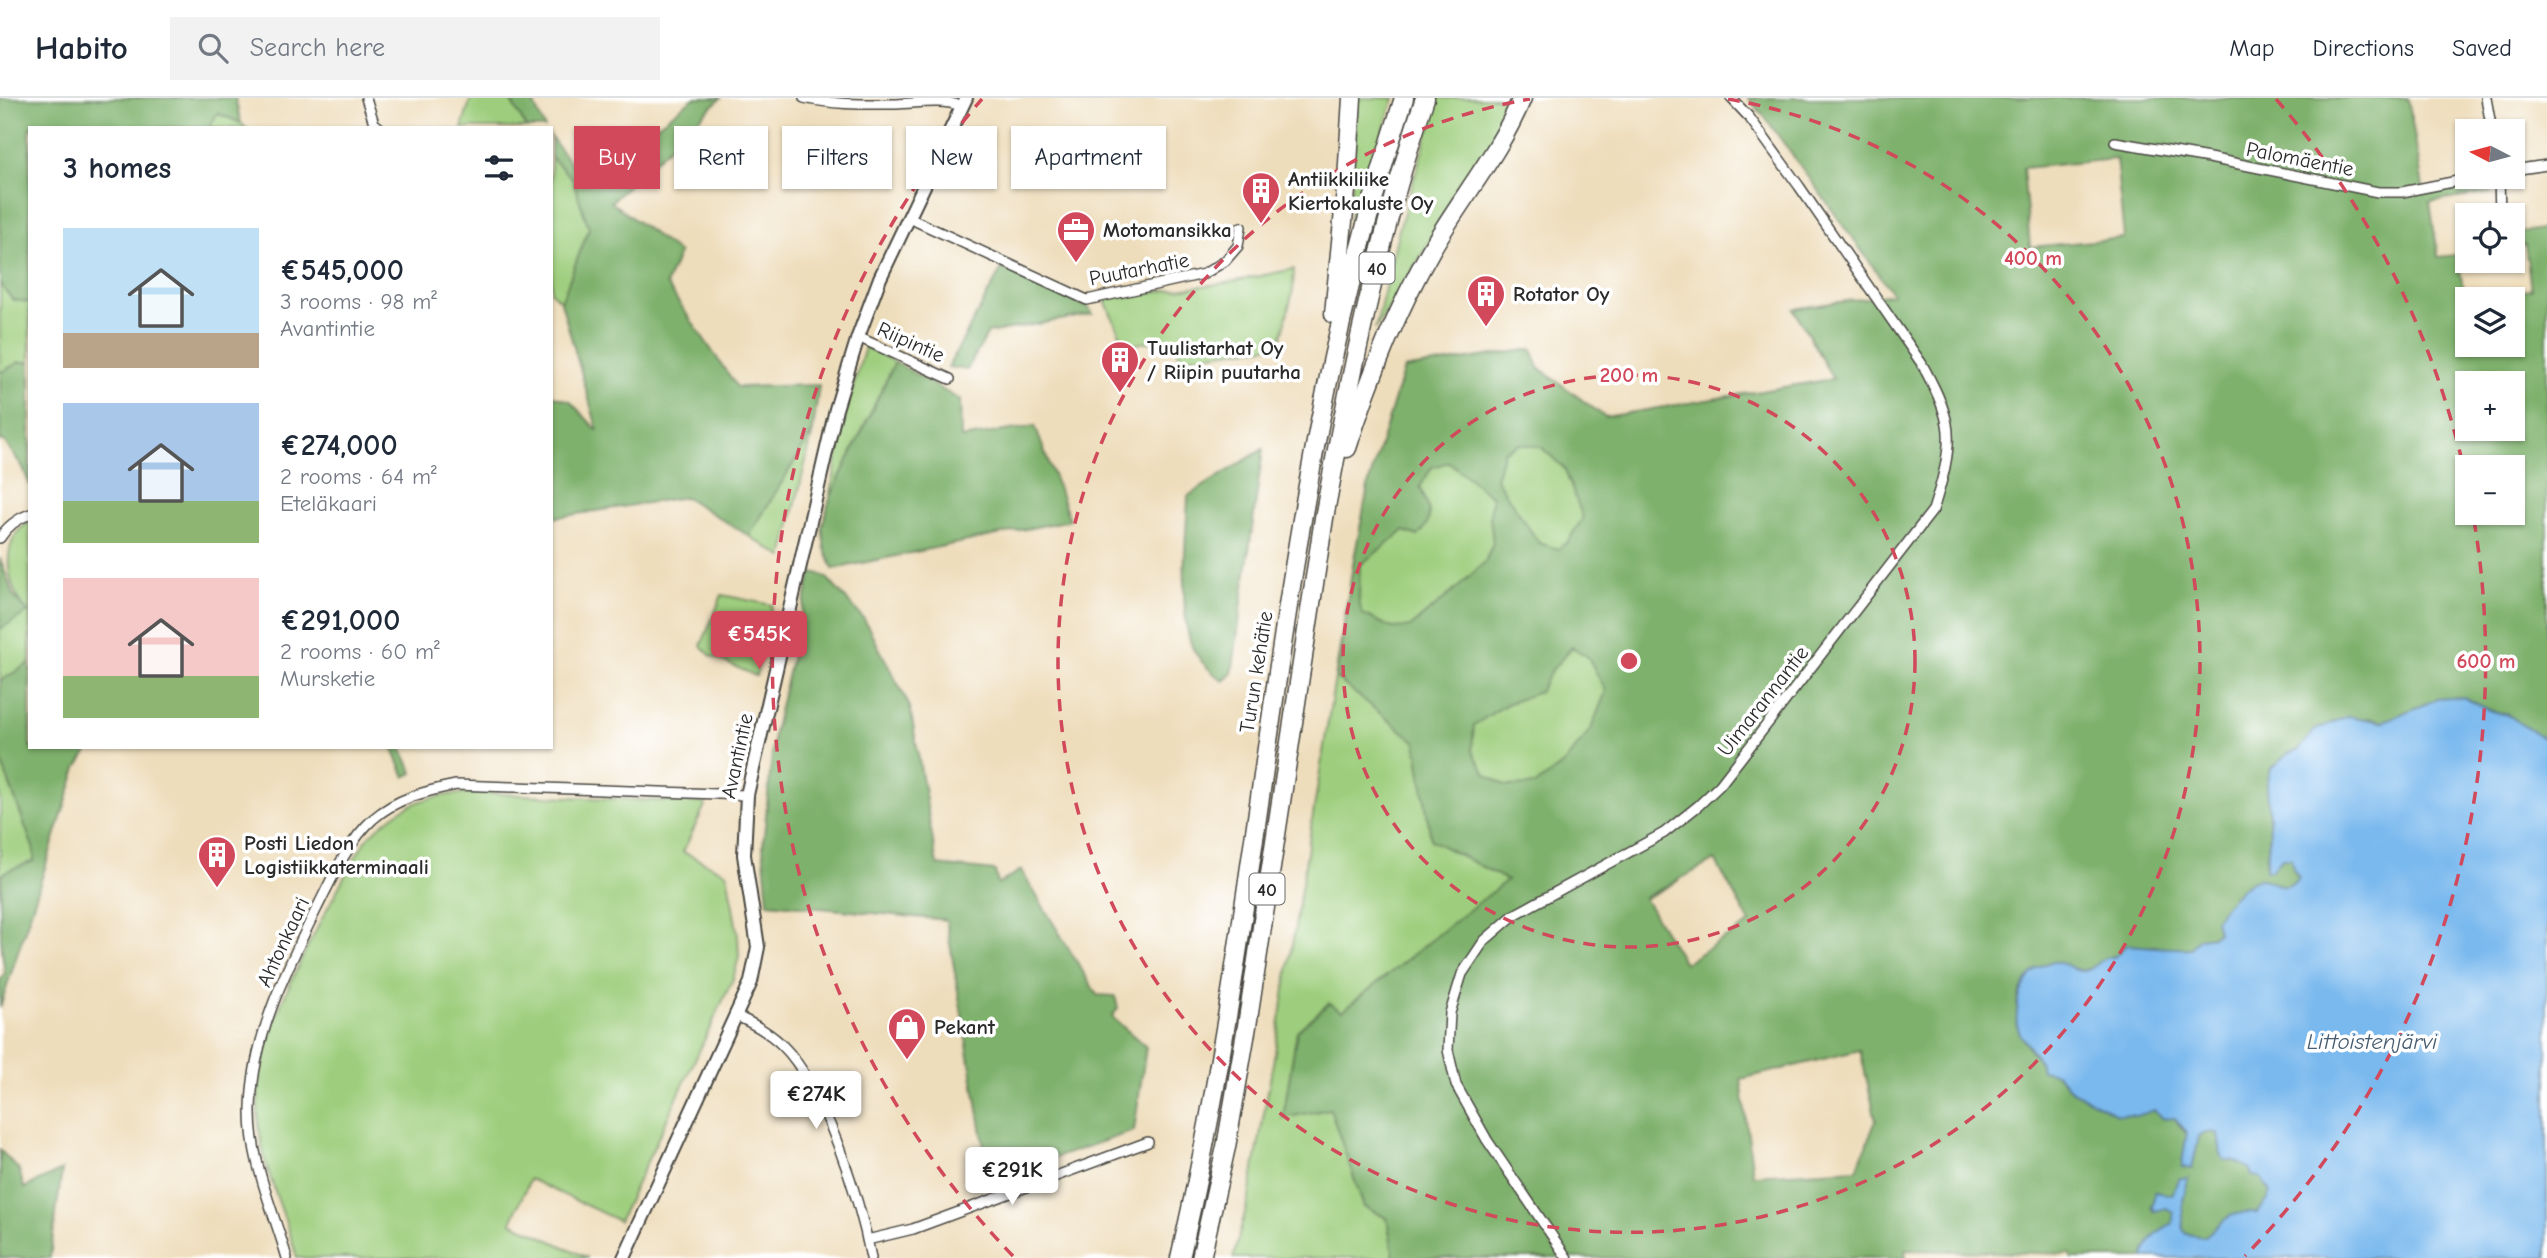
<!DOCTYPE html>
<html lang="en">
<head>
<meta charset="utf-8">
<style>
	:root { --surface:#fff; --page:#f2f2f3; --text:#1f2937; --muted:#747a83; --line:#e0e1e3; --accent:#d1495b }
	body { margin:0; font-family:"Comic Neue",sans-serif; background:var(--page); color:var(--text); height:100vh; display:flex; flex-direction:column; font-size:26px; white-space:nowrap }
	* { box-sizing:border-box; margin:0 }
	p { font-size:23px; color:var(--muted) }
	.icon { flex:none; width:38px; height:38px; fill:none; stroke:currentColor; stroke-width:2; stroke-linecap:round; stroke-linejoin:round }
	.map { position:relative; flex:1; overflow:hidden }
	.sheet { position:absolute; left:28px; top:28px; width:525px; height:623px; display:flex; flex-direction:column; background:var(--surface); border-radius:0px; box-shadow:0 2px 5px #0004 }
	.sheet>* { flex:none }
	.guide { position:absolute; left:574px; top:28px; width:665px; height:63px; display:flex; gap:14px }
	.needle { width:46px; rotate:276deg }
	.tools { position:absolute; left:2455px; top:21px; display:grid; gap:14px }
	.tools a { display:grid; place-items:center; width:70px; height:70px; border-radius:0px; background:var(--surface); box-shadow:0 2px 5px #0004; font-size:35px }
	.price { position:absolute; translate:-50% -60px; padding:0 16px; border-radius:7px; background:#fff; color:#222; font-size:23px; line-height:46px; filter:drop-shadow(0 2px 4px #0008) }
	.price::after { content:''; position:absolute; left:50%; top:42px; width:21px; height:16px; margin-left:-10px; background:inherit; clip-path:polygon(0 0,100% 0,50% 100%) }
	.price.active { background:var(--accent); color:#fff }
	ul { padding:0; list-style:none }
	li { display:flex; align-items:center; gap:21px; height:175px; padding:0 35px }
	li span { display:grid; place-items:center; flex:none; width:196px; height:140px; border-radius:0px; color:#555 }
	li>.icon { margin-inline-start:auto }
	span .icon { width:84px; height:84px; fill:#fffc; stroke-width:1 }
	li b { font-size:30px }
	h2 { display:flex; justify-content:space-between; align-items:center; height:84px; padding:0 35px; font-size:30px }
	.chip { padding:0 24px; border-radius:0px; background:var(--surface); box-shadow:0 2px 5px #0004; font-size:24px; line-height:63px }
	.chip.active { background:var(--accent); color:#fff }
	header { display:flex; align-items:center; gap:42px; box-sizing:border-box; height:98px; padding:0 35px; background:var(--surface); border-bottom:2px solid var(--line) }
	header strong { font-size:33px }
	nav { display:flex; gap:38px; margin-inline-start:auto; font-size:24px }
	.search { width:490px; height:63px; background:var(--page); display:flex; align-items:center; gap:18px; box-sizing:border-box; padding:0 24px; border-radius:0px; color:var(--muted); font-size:26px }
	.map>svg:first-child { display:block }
	.green { fill:#9ece7d; stroke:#647c54; stroke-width:2; fill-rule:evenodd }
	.forest { fill:#7eb16c; stroke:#546e4c; stroke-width:2; fill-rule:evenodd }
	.water { fill:#7ab9ee; stroke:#52728c; stroke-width:2 }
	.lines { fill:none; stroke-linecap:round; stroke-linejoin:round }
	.street-casing { stroke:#484641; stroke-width:12 }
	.secondary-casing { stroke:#484641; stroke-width:16 }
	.highway-casing { stroke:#484641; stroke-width:21 }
	.street { stroke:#fff; stroke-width:9 }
	.secondary { stroke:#fff; stroke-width:12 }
	.highway { stroke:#fff; stroke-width:18 }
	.ring { fill:none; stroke:#d1495b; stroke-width:3.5; stroke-dasharray:12 9 }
	.labels { text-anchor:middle; stroke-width:7; stroke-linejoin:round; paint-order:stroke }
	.shield { fill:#fff; stroke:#6b6b6b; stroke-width:2 }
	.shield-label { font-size:19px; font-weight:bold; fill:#2b2b2b }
	.street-label { font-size:21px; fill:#2b2b2b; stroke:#fff }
	.poi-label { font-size:21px; font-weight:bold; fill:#2b2b2b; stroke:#fff; text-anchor:start }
	.water-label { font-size:23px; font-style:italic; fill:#475d6f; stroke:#fff }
	.centre { fill:#d1495b; stroke:#fff; stroke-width:3.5 }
	.ring-label { font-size:21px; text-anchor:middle; font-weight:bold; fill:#d1495b; stroke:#fff; stroke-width:7; stroke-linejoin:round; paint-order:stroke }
</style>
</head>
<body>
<header>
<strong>Habito</strong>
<div class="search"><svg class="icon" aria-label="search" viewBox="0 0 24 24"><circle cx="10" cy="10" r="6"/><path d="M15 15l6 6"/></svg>Search here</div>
<nav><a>Map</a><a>Directions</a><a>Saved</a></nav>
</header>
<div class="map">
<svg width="2547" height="1160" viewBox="0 0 2547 1160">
	<rect width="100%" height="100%" fill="#fff"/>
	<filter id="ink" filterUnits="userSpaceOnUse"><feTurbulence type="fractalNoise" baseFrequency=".0143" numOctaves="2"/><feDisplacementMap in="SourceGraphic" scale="14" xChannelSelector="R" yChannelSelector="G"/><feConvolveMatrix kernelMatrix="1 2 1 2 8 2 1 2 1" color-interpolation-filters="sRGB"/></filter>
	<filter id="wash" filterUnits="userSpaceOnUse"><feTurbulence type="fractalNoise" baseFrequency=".00686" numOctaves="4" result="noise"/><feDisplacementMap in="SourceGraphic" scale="28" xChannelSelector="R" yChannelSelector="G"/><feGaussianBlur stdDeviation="1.57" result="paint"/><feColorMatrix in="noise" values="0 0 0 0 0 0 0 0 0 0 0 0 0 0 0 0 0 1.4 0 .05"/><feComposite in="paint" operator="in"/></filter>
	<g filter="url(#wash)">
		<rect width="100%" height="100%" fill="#edb"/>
		<path class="green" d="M471,0H509L527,30H462Z
			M1357,0H1394L1355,123L1348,156Z
			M1438,0H1516L1482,60L1375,232L1399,131Z
			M216,15L241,25L246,30H210Z
			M551,59L572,80L589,130L561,204L551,194Z
			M1294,171L1293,192L1280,247L1180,260L1179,254L1165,241L1125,248L1104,200L1226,185Z
			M0,186L13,202L30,204V264H19L0,275Z
			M1838,204L1880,457L1678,783L1644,801L1684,865L1750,826L1794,930L1331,1011L1364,1109L1387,1120L1394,1160H1233L1249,1099L1275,954L1354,461L1370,384L1404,271L1532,251L1539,270L1605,319L1833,281L1794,211ZM1310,922L1283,1020L1297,933Z
			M865,249L895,264L830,400L845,317Z
			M813,333L783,459L749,438Z
			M30,424V565L0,583V531L27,514C4,486 0,439 30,424Z
			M722,497L772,507L756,578L711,558L701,548Z
			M0,660L34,752V763L7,773L0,800Z
			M476,695L706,705L683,754L727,775L738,838L739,859L733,881L619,1123L530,1081L511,1124L588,1160H297C283,1106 257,1064 258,1006C260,937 296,871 327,811C340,788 351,763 367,741C374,732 385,724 394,717C418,699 447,696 476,695Z"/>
		<path class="forest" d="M0,0H235L241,25L217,15L210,30H30V204L13,202L0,186Z
			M509,0H531L545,30H527Z
			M694,0H721L611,104L679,155L666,186L737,289L819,287L813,333L749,438L685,399L551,420V297L570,303L598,333L561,204L589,130L572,80L551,59V39L583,82Z
			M1748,0H2408L2424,95L2492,83L2491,95L2430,104L2438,159L2457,157L2465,200L2531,191L2525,147L2513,150V133L2517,135L2547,130V643L2507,617L2489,612L2463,599L2437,601L2382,624L2369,620L2319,630L2299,652L2289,655L2271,671L2267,685L2270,733L2266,766L2279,763L2282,760H2291L2293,770L2299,781L2286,789L2266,783L2235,797L2216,822L2218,834C2207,843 2203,837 2191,850L2168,852L2155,848L2120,853L2116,858L2105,860L2096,869L2081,873L2056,864C2047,870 2031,877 2025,886C2012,904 2016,932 2028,949C2035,958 2039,960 2041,972L2056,975L2072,993L2117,1016L2155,1012L2174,1020L2188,1038L2182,1065L2192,1071L2199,1038L2205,1034L2218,1035L2221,1057L2224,1061L2233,1062L2250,1071L2260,1079L2271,1094L2268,1102L2257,1115C2227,1115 2227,1122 2204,1139L2186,1136L2183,1132V1103L2188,1080L2172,1097L2156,1094L2151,1109L2154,1113L2166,1109L2173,1114V1125L2145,1152L2144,1160H2071V1156L1905,1152L1906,1160H1394L1387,1120L1364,1109L1330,1011L1283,1020L1297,933L1329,905L1342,913L1507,782L1431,742L1416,644L1336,580L1354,461L1369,384L1404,271L1532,251L1539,270L1605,319L1833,281L1794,211L1893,196L1764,18ZM2116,61L2124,140L2030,149L2023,70ZM2468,201H2513V247H2468ZM2468,285H2513V331H2468ZM1519,346L1541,349L1564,370L1583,420L1567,444L1558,451L1539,445L1496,381L1504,353ZM1449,364L1492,399L1490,419L1493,445L1485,464L1456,491L1410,529L1392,530L1363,516L1359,505L1360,467L1404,433L1418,438C1436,420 1429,410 1420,389L1432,369ZM2468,369H2513V415H2468ZM1572,549L1588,559L1606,593L1591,631L1563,666L1535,687L1506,688L1486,676L1472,652L1474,627L1507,606L1539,594L1551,573ZM1715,762L1750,825L1684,865L1644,800ZM1860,952L1876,1022L1857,1071L1753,1077L1741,981Z
			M1002,170L1089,210L1093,216L988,235L967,272L948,269Z
			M19,264H30V388L22,368L3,342L0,343V275Z
			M895,264L960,302L961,340L1035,328L1070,422L833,471L825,451L822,429L830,400Z
			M1263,351L1232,576L1223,583C1213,575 1203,567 1196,556C1176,527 1187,435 1188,398Z
			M0,460L13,497L28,514L0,531Z
			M818,475L827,480L864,521L910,609L937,767L995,773L998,786L1021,772L1097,897L1115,898L1118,910L1112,919L1146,949L1134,1033L1019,1072L987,1065L946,822L768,805L763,748L774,635L811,476Z
			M30,565V649H91L77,670L0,910V883L5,875C1,852 0,830 0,807C0,797 3,788 1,778L7,773L34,763V752L0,660V583Z
			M392,649H401L413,675L405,679Z
			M0,1052L19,1072L24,1090L62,1072L50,1160H0Z"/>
		<path class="water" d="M2463,599L2489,612L2507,617L2547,643V1160H2144C2146,1143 2158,1132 2173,1125V1114L2166,1110L2155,1113L2152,1109L2155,1094L2172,1097L2180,1080H2188L2183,1103V1132L2186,1136L2204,1139C2213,1133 2223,1120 2233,1117C2240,1114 2249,1115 2257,1115L2268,1102L2271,1094L2260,1079L2252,1078L2250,1071L2233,1062H2224L2221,1057L2218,1035L2205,1034L2199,1038L2192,1071L2182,1069V1065L2187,1034L2174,1020C2157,1022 2165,1019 2154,1012L2136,1018L2117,1016L2072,993L2056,975L2041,972C2039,953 2020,945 2017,926C2015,902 2027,864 2056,864C2065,864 2073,872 2081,873C2092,873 2097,865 2104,861C2114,855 2105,863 2115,858C2119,856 2123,850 2126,847C2149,848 2168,851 2191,850L2199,840L2213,838L2218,834L2215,822C2223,810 2244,782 2259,781C2277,781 2282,798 2299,780L2293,770L2291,760H2282L2272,772H2266L2270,733L2267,685L2271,671L2289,655L2299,652L2315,632L2348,618L2382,624L2437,601Z"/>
	</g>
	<g filter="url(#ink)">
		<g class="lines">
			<defs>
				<path id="street" d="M366,0L374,25L380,30
					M804,0C834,7 867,6 897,6C920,5 941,1 962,8
					M2486,0L2492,33
					M2115,44L2209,60L2378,94H2402L2478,79
					M2513,72L2547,67
					M2499,79L2500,117
					M909,120L1087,202L1204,176L1225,163L1238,148L1241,129
					M858,239L950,281
					M0,440C7,428 17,421 30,416
					M737,918C754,926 769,934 782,947C824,988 860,1102 871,1160
					M867,1142L913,1131L1148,1044
					M287,1160C273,1111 250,1063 251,1011C252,938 287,870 319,806C334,776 349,743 373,721C397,700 426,693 456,687L747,697
					M1567,1160L1487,1042L1456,987L1448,952L1450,915L1462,876L1484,843L1514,817L1664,735L1698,708L1720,687L1933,412C1941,387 1952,352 1947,326C1943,305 1932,285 1922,266L1799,88L1749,19L1731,0"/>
				<path id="secondary" d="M624,1160L751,884L758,849L744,757L747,697L836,311L858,239L880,180L966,0"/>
				<path id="highway" d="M1334,216L1347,82L1352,0
					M1347,350C1369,282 1395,215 1431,152C1460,101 1500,55 1522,0
					M1180,1160C1247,874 1267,580 1326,293C1346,194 1373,96 1404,0
					M1201,1160L1226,1049L1247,928L1324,420C1350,279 1379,136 1425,0"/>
			</defs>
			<use href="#street" class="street-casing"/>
			<use href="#secondary" class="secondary-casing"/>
			<use href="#highway" class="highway-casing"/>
			<use href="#street" class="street"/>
			<use href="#secondary" class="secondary"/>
			<use href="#highway" class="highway"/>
		</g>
	</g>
	<g class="ring">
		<circle cx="1629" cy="563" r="286"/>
		<path d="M1728 1A571 571 0 1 1 1530 1"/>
		<path d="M1013 1158A857 857 0 0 1 982 1M2276 1A857 857 0 0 1 2467 385M2474 422A857 857 0 0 1 2245 1158"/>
	</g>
	<defs>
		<symbol id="building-pin" viewBox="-11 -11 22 30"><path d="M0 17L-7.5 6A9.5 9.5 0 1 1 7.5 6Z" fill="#d1495b" stroke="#fff"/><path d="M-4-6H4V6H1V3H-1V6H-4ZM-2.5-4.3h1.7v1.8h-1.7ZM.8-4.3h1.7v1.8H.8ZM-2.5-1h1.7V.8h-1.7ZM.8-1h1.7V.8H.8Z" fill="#fff"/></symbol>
		<symbol id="office-pin" viewBox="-11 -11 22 30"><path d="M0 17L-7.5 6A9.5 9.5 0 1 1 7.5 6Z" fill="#d1495b" stroke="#fff"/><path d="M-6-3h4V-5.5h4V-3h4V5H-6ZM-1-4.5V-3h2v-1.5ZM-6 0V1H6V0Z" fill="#fff"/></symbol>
		<symbol id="shop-pin" viewBox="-11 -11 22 30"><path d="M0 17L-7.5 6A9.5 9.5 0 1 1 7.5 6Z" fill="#d1495b" stroke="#fff"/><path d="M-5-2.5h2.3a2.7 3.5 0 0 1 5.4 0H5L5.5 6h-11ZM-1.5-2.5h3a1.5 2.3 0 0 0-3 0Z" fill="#fff"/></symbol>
	</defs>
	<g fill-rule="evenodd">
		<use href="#building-pin" x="1239" y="71" width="44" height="60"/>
		<use href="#office-pin" x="1054" y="110" width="44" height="60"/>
		<use href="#building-pin" x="1464" y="174" width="44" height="60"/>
		<use href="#building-pin" x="1098" y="240" width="44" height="60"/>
		<use href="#building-pin" x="195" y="735" width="44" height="60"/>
		<use href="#shop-pin" x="885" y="907" width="44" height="60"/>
	</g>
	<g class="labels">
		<g class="shield">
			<rect x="1359.5" y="154.5" width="35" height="31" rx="5"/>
			<rect x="1249.5" y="775.5" width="35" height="31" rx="5"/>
		</g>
		<g class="shield-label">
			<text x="1377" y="177">40</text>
			<text x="1267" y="798">40</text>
		</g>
		<g class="street-label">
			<text transform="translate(2300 61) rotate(11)" y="7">Palomäentie</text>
			<text transform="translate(1139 171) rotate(-11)" y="7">Puutarhatie</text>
			<text transform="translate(911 244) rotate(24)" y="7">Riipintie</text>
			<text transform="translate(1256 574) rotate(-81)" y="7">Turun kehätie</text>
			<text transform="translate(1763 603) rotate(-52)" y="7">Uimarannantie</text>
			<text transform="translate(737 658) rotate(-78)" y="7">Avantintie</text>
			<text transform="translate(283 844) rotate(-65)" y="7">Ahtonkaari</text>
		</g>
		<g class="poi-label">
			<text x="1288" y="88">Antiikkiliike<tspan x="1288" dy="24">Kiertokaluste Oy</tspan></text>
			<text x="1103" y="139">Motomansikka</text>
			<text x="1513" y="203">Rotator Oy</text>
			<text x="1147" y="257">Tuulistarhat Oy<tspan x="1147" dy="24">/ Riipin puutarha</tspan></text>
			<text x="244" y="752">Posti Liedon<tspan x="244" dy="24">Logistiikkaterminaali</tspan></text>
			<text x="934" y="936">Pekant</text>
		</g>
		<g class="water-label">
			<text x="2372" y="951">Littoistenjärvi</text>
		</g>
	</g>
	<circle cx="1629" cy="563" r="10" class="centre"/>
	<g class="ring-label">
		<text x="2033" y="167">400 m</text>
		<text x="1629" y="284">200 m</text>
		<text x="2486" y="570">600 m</text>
	</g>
</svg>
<div class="tools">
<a><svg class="needle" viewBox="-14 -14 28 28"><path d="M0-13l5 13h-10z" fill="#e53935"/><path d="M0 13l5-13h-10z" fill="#747a83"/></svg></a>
<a><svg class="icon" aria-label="locate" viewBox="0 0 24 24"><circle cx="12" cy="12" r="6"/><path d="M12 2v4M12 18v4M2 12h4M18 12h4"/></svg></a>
<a><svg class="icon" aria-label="layers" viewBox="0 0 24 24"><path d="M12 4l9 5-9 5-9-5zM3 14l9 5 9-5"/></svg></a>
<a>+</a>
<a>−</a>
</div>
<b class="price active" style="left:759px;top:573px">€545K</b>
<b class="price" style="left:816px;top:1033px">€274K</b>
<b class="price" style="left:1012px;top:1109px">€291K</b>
<div class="guide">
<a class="chip active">Buy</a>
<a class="chip">Rent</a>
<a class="chip">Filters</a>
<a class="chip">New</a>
<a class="chip">Apartment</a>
</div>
<section class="sheet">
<h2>3 homes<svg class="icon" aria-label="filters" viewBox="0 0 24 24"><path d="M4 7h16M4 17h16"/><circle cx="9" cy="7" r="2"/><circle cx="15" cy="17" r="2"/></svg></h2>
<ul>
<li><span style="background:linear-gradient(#bfe0f5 75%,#b9a48a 0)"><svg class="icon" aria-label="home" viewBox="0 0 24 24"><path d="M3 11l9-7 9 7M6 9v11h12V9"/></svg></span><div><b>€545,000</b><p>3 rooms · 98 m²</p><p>Avantintie</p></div></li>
<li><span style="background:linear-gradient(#a9c7e8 70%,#8fb573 0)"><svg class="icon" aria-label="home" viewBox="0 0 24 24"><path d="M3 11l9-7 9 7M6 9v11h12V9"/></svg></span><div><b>€274,000</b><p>2 rooms · 64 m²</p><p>Eteläkaari</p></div></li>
<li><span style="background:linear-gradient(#f6c9c9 70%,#8fb573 0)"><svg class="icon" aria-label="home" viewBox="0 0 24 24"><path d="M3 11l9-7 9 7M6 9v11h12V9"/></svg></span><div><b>€291,000</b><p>2 rooms · 60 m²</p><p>Mursketie</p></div></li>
</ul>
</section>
</div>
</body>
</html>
